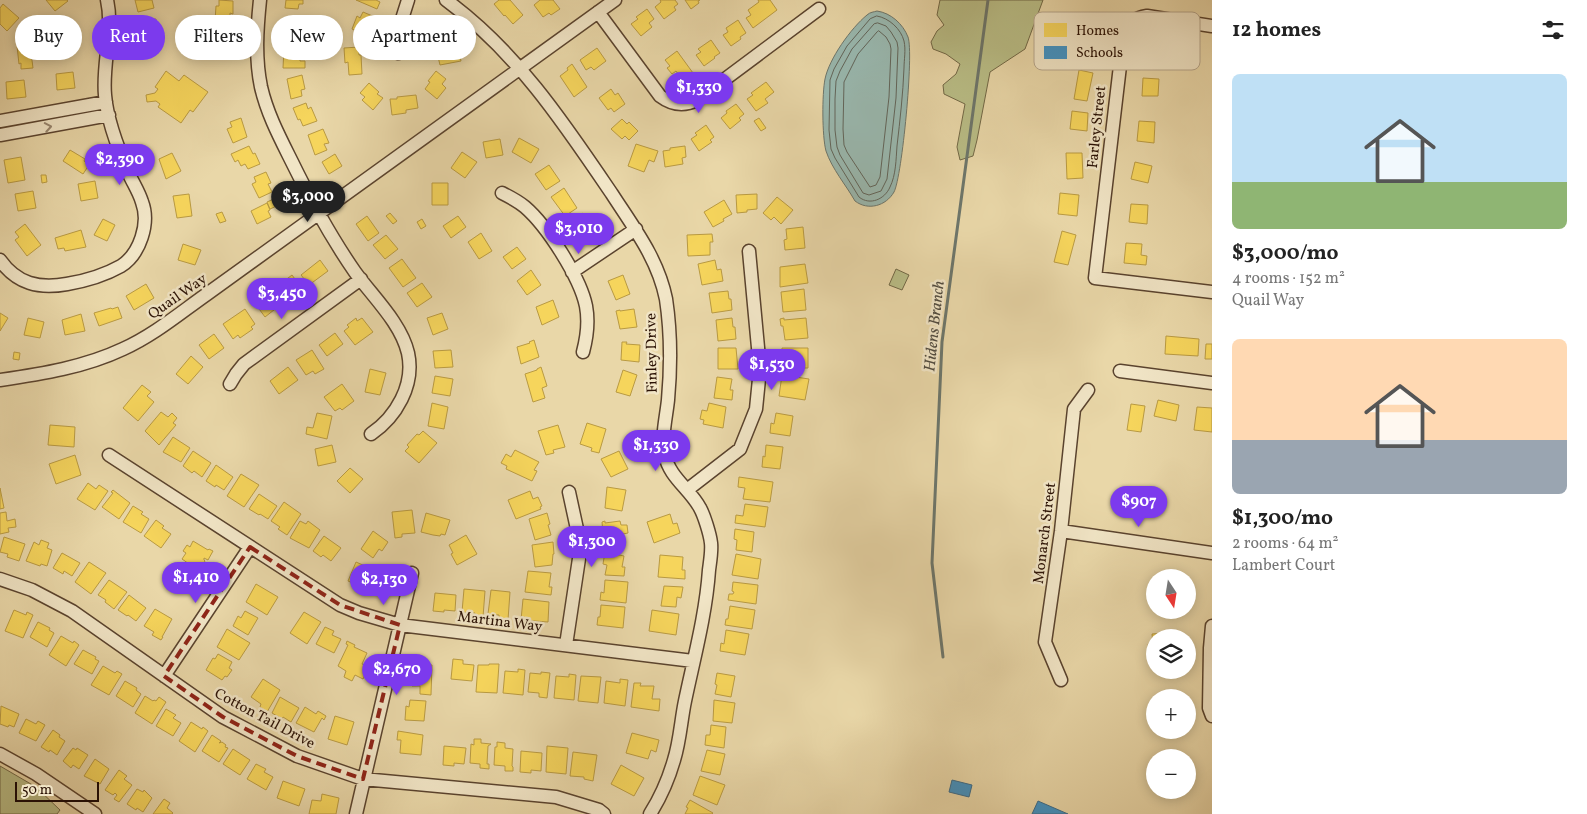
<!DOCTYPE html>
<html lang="en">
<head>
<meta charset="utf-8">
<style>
	:root { --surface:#fff; --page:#f2f2f2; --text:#222; --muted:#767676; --accent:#7c3aed }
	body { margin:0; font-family:Vollkorn,serif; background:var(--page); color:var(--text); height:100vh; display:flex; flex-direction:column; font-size:19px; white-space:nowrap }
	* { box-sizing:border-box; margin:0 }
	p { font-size:16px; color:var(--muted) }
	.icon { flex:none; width:28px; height:28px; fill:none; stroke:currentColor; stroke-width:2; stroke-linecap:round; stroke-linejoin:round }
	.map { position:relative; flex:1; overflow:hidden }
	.details { display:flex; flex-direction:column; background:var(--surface); width:375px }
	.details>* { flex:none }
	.banner { position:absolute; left:15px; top:15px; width:475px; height:45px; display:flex; gap:10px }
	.needle { width:32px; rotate:168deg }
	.fabs { position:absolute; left:1146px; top:569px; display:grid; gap:10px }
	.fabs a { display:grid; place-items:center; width:50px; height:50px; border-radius:50%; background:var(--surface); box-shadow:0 2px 12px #0003; font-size:25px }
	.scale { position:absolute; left:15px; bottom:12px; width:84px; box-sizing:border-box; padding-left:5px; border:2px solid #2b1205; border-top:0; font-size:14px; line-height:18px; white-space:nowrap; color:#2b1205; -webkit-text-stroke:4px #f1e5c6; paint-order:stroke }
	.price { position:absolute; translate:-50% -42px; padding:0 11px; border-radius:18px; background:var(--accent); color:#fff; font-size:16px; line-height:32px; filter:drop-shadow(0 1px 2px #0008) }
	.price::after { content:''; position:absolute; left:50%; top:30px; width:15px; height:11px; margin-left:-8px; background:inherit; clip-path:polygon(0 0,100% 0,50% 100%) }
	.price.on { background:#222; color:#fff }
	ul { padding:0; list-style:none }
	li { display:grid; align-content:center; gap:10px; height:265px; padding:0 20px }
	li span { display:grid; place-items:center; height:155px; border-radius:8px; color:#555 }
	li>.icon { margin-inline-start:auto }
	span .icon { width:90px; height:90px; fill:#fffc; stroke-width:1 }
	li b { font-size:21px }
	h2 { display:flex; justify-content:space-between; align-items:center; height:60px; padding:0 20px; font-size:21px }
	.pill { padding:0 18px; border-radius:22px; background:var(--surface); box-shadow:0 2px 12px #0003; font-size:18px; line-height:45px }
	.pill.on { background:var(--accent); color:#fff }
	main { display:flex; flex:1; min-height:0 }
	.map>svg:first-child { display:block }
	.green { fill:#b9bd86; stroke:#726846 }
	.water { fill:#99b8af; stroke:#6d766b }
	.homes { fill:#f6d55c; stroke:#b99a42 }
	.schools { fill:#4393c3; stroke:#3c6c8a }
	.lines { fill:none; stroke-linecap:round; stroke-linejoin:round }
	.shore { stroke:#62655a; stroke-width:1 }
	.stream { stroke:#6d766b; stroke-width:3 }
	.minor-casing { stroke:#5a432e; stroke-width:15 }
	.minor { stroke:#f1e5c6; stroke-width:12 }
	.oneway { stroke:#98866f }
	.marked { fill:none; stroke:#8f2418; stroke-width:4; stroke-dasharray:10 6; stroke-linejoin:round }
	.labels { text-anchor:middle; stroke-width:5; stroke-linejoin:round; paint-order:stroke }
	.street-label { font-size:15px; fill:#2b1205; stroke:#f1e5c6 }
	.water-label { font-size:16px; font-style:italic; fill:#524c40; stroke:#f1e5c6 }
	.key { fill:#f1e5c6; stroke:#b6a68c; stroke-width:1 }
	.key-label { font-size:14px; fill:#2b1205 }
</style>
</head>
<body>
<main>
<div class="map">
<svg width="1212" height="814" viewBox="0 0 1212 814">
	<rect width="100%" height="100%" fill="#e9d7a8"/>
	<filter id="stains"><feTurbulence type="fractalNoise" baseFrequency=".004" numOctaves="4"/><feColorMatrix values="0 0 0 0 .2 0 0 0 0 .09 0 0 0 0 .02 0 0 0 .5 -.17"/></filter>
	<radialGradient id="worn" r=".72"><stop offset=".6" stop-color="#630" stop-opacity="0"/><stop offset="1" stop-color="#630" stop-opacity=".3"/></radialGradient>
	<path class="green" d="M940,0H1043L1025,49L990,72L977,140L973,156L960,160L957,147L965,104L944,94L943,85L956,74L960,64L946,54L933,49L931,42L937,31L944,25L937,15Z
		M896,269L909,275L902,290L889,285Z
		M0,766L36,787L60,810L57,814H0Z"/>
	<path class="water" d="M877,11C891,13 903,24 908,37C914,53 902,177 894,192C886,206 868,211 855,201C846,185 832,169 826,151C822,136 822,94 825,79C829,59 851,28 867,15C870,12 874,12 877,11Z"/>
	<path class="homes" d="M46,0H67L68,1L55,11Z
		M135,0H152L154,8L138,12Z
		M219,0L233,1V14L230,13V21H215L216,6H219Z
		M286,0H303V4H299L298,9L285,8Z
		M356,0H376L380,2L377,9Z
		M499,0H510L523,15L513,24L505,15L504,16L494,4Z
		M540,0H553L560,9L551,15L549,13L543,17L534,5Z
		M660,0H675L678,4L674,7L676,10L664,19L655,7L661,2Z
		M685,0H700L698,1L699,3L691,9Z
		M758,0H770L777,10L753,28L746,18L751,15L748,10L759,2Z
		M3,4L19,18L7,31L0,24V8Z
		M647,9L654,19L649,23L652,27L641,36L631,24L638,19L636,17Z
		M363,12L375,17L370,29L368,28L365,35L352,29L357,16L360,18Z
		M285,18L301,19L300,33H296V39L283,38Z
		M144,19H156L157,45L140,46V35H141V26L144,25Z
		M738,20L746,33L740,37L741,39L731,46L723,35L728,32L726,28Z
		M74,23L79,39L61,44L57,28Z
		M219,29L231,30L230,43H229L228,50L213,49L214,35H218Z
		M445,33L446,39L451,38L455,52L459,51L461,61L440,65L433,36Z
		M711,40L720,53L714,57L715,58L704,66L696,55L701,52L698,49Z
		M30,45L33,68L21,69V63L19,64L17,46Z
		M299,47L300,61H305V68H283L284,48Z
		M359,47V55H361L362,74L349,75L348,62L345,63L344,48Z
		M597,48L606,61L594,70L591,67L586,70L580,60Z
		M677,51L693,73L683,81L676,71L672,74L667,68L670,66L665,60Z
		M572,64L587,87L574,97L560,76L568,70L567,68Z
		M1079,70L1093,73L1087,101L1074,99Z
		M166,71L179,81L184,75L208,92L193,112L190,110L181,123L158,107L160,104L156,101L147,102L146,95L155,93L158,89L155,87Z
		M436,71L446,79L442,84L446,88L437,99L425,89L430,82L428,81Z
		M73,72L75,88L57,90L56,74Z
		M302,75L305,89L301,90L302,96L291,99L287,79Z
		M1143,78L1159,79L1158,96H1142Z
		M24,80L26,97L7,99L6,82Z
		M766,82L774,92L765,99L768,103L756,111L747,99L753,95L751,93Z
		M369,83L379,92L377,94L383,98L373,110L362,100L365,97L360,93Z
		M611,89L615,95L618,93L625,104L614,112L611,108L608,110L599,98Z
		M416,95L418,108L406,110V113L392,115L390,99H397V97Z
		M306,103L308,109L311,107L317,121L303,126L300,119L298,120L293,108Z
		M736,104L744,114L739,118L741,120L730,129L721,118L727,113L726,111Z
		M1072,111L1088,113L1087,131L1070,129Z
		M241,118L247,137L233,143L227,129L232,127L230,122Z
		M759,118L766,128L761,131L754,121Z
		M622,119L627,124L629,122L638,131L629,140L625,136L622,139L611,129Z
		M1139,121L1155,122L1154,143L1137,141Z
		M706,125L714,137L710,140L712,142L699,151L691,139L697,135L695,133Z
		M323,129L329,143L324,144L327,150L315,155L308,135Z
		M519,138L539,149L531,163L512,152Z
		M500,139L503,155L486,158L483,142Z
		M636,144L658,151L654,162L649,160L644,172L628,166Z
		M249,146L253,154L255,153L260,164L248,169L245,164L241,166L238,160L235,162L231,154Z
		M685,146L686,157L682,158L683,164L665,167L663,151L670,150V148Z
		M70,150L85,159L84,161L89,165L83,174L63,161Z
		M462,152L477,162L465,178L451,168Z
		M172,153L181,171L166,179L159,159Z
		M1066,153H1082L1083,178L1067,179Z
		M335,154L342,166L329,174L322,162Z
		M21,157L25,180L8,183L4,160Z
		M1135,162L1152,166L1148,183L1131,179Z
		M549,165L560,181L546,190L535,174Z
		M266,172L271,183L268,184L272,192L259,198L252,184L256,182L254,177Z
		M41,175H46L47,182L42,183Z
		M95,181L98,198L81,201L78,184Z
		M432,183H448V205H432Z
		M564,188L577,208L565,216L551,197Z
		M33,191L36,208L18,211L15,194Z
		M1060,193L1079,195L1077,216L1058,214Z
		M189,194L192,216L177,218L173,196Z
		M757,194V209L747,210V212L737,213L736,195Z
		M777,197L793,210L781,224L774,217L771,220L763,213Z
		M276,198L279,205L270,209L267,202Z
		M724,200L732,214L723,219L724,221L713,227L704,212Z
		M267,203L270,210L268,211L271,217L257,224L251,211Z
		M1131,204L1148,205L1147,224L1129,222Z
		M222,212L226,221L220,223L216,214Z
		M390,213L397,221L393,224L386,216Z
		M583,213L598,232L592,236L589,233L582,238H580L568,223L571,220L572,222Z
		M367,216L379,233L368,241L356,224Z
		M458,216L466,227L451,238L443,226Z
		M103,219L115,225L107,241L94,235Z
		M422,219L426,226L421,229L417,222Z
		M25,224L41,245L27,256L15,240L19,237L15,232Z
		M803,227L805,248L785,250L784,240L787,239L786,229Z
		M81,230L86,247L65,251L64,248L58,249L55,238Z
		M1062,231L1076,235L1068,265L1054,262Z
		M481,233L492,251L479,259L468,242Z
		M712,234L713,242H710V255L688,256L687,235Z
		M386,235L398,249L385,259L373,245Z
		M1126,243L1142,244L1141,255L1147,256L1146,265L1124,263Z
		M183,244L201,250L195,265L178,260Z
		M517,247L526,259L512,269L503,257Z
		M402,259L416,278L403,287L389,268Z
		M320,260L328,271L309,285L301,275Z
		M715,260L717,270L721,269L723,281L702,285L698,264Z
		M805,264L808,283L780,287V267Z
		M531,270L541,285L527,295L517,281Z
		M292,275L303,290L285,302L275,288Z
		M623,275L630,294L616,300L608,281Z
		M422,283L432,297L417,307L407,293Z
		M146,284L154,298L134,310L126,296Z
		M804,289L806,310L783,312L781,292Z
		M728,291L729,299H731L732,310L712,313L709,293Z
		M268,292L279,306L265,317L254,302Z
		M553,300L559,317L542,325L536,307Z
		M118,307L122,318L99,326L94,313L111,308L112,309Z
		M245,309L255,324L251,327L253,329L240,338L238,335L233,339L223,324Z
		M634,309L637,327L620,329L616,311L620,310V311Z
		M0,313L8,318L0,331Z
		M442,313L448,329L433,335L427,318Z
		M81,314L85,331L65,335L62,320Z
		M28,318L44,322L40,338L24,335Z
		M356,318L357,321L362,318L373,332L355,345L344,331L349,327L347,325Z
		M732,318L733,327H735L736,339L718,341L716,320Z
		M784,318V320L806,318L808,338L785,340L783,326H781L780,319Z
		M335,333L343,344L327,356L319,345Z
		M214,334L224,348L209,359L199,345Z
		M1166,336L1199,339L1198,356L1165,354Z
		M534,340L539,357L521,364L517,347L530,343L529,342Z
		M622,342H627L626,344L640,345L639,362L621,360Z
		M1206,344H1212V359H1205Z
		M718,348H736L738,369H718Z
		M782,348H808V368H787L788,358H782Z
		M312,350L324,369L315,374L313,371L306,375L296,360Z
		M451,350L453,367L435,368L433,351Z
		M14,352L20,353L19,360L13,359Z
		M191,356L203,367L188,384L176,374Z
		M288,367L298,380L279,394L270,381Z
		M541,367L547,386L542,388L545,398L533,402L525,374L537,370V369Z
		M370,369L386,373L380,395L365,392Z
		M623,370L637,375L630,396L616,392Z
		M782,375L809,379L805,400L779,396Z
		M435,376L453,379L450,396L432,393Z
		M717,377L732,379L730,390H733L732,400L714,398Z
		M342,384L354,401L342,410L340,408L335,411L324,397Z
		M142,385L151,392L147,396L154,402L138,421L123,408Z
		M1158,400L1179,405L1176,421L1154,416Z
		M432,403L448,407L444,429L428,426Z
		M709,403L726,407L723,428L703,424L704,420L700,419L702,410L707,411Z
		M1131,404L1145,406L1141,432L1127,430Z
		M1197,407L1212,408V432L1194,430Z
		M161,412L168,417L172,413L177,418L173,423L176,425L159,445L145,431Z
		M317,413L332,416L327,439L306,434L307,427L313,428Z
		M776,413L793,416L790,436L770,433L771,423L774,424Z
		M587,423L606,429L599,453L591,451L592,448L580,444Z
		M50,425L75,427L74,447L48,445Z
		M558,425L565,447L553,450L554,453L546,455L538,431Z
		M423,431L437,443L419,463L405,451L409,447L407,445L417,434L419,435Z
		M173,437L190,448L181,462L163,452Z
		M332,445L336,462L318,466L315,449Z
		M766,445L783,447L780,469L762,467L763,456L765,457Z
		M515,450L539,462L534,470L537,471L532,481L506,469L507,466L501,463L506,454L511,457Z
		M193,451L211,463L202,477L194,471L192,473L183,466Z
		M619,451L628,469L611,477L601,459Z
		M75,455L81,475L56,484L49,464Z
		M216,465L233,477L224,490L216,485L215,487L206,481Z
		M350,468L363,479L350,493L337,481Z
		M241,474L259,485L244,507L227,496Z
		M739,477L773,482L770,502L743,499L745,488L738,487Z
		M88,483L96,489L99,485L108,491L95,510L77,499Z
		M607,487L626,490L622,511L605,508Z
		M0,488L4,508L0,509Z
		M113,490L130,503L119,519L102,507L113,493L111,492Z
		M530,491L533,499L538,497L542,506L540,507L541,509L516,519L508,500Z
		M259,494L277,506L268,519L260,514L259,515L249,509Z
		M284,502L301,514L287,535L278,529L280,527L271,521Z
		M745,504L768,507L765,527L735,523L736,515L743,516Z
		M133,506L143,512L141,514L149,519L141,533L123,522Z
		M412,510L415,533L402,534V537L395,538L392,512Z
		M6,512L7,521L15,519L16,527L8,528L9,532L0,534V513Z
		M426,513L450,520L445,535L441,534L440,536L433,535L421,532Z
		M547,513L550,524L548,525L551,535L535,540L529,519Z
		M670,514L673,524L677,523L680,533L654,543L647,522Z
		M156,520L164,526L162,528L171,534L161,548L144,536Z
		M300,521L306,524L308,521L320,530L309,548L290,538Z
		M605,521V523L620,521L621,525H627L628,533L623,534L624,541L608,543L606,533L603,534L602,522Z
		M735,529L754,532L752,552L736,550L737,540L734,539Z
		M373,531L388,542L382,551L379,549L373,558L361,549Z
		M466,535L477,554L457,565L451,554L453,553L449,545Z
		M324,536L341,548L331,561L323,555L321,557L313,551Z
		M4,537L25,544L19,561L7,557L8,554L0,552Z
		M41,540L49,543L47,548L52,550L47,566L41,564L40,566L26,561L34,542L39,545Z
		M193,541L208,550L209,549L213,551L208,560L204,558V560L205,561L199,571L182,559L186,553L183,551L187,545L190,547Z
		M553,542L554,554H553L552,565L535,567L532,545Z
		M605,552L624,556L622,567H625L624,576L605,575L607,565L603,564Z
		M62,553L80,563L72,576L64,571L63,574L53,568Z
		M736,554L761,559L758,579L732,575Z
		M660,555L683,557L682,570H685V579L658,577Z
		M89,562L106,573L91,594L75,582Z
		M356,562L381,573L373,592L348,581Z
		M181,565L194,573L185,592L170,583Z
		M528,571L551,573L549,587H552L551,595L525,592Z
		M109,580L127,592L114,609L105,602L106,600L98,595Z
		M605,580L628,582L626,603L600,600L601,592L604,593Z
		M733,582L758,585L756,604L728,600L729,594H733L734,592L732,591Z
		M256,584L278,597L267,615L246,602Z
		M664,586L683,587L681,598L677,597L676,607L661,606Z
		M464,589L485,591L483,617L475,616V613L462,612Z
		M491,590L510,592L508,620L499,619V615L488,614Z
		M435,593L456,595L455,611L444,610V612L433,611Z
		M129,595L146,608L136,621L128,615L127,616L118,610Z
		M523,599L549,602L548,622L521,620Z
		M601,605L625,607L623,628L597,625L598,617H600Z
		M730,606L755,610L752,629L725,625L726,619H728Z
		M155,609L172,619L162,637H163L161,640L152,635L154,632L144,626Z
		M14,610L26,615L27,612L33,615L23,638L5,631Z
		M652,610L679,614L676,635L649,631Z
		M245,611L258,618L248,635L233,626L238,616L241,618Z
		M304,612L321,622L307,644L290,633Z
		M38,622L50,628L49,630L54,633L47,647L30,637Z
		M325,627L334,631L332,635L341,639L334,653L316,644Z
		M227,629L250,643L239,660L217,647Z
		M726,630L749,634L745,655L720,651L721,643L724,644Z
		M1178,632V638H1155V658H1149L1148,644H1153L1152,634Z
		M61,636L73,643L74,641L79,645L66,666L49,655Z
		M347,641L355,645L354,647L367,653L362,664L369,667L363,679L355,675L352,681L344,677L346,671L338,666L348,645L346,644Z
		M83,650L96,657L95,659L99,661L92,674L74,664Z
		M218,654L232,662L229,668L232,670L227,677L225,676L222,680L206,670L213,658L215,659Z
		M453,659L463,660V664L474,665L472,681L451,679Z
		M416,664L432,665L431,695L420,694V686H412L413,675H415Z
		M489,664H499L497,693L476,692L478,665H489Z
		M103,666L115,673L117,671L122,674L109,695L91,685Z
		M518,669L525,670L523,695L503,693L505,671L518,672Z
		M541,672L550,673L547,698L539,697V693L528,692L530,673L541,674Z
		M717,673L735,676L731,697L715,694L717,685L715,684Z
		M569,674L576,675L574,700L554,698L556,676L569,677Z
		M581,676L601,677L598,703L578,701Z
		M263,679L280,690L267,712L260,707L261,704L251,697Z
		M620,679L628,680L625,706L604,703L606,681L620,683Z
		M125,681L137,688L136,690L141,694L133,707L116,696Z
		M634,683H641L640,686H654L652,699H660L659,711L631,707Z
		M145,696L153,701L154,700L156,701L159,697L166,702L152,724L135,713Z
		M280,697L299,708L291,722L283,717L282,719L272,713Z
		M410,700L426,701L424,721L405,720L406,706L409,707Z
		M714,700L735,703L732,723L713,721Z
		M1,706L19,714L14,727L9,725L8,727L0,724Z
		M305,707L316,714L318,711L326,716L324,720L322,718L314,732L296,723Z
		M166,709L176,715L173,718L181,723L173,736L156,726Z
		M335,716L354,722L347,745L328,739Z
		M26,719L36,724L38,721L45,725L36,741L19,733Z
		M191,722L202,729L203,727L208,731L195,752L179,741Z
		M711,725L726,727L724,748L705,745L706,735H710Z
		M53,730L60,735L59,737L65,741L57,755L50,750L49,752L41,747Z
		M398,731L423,735L421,755L400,753L401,740H397Z
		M632,733L659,740L656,752L651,750L648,759L626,753Z
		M212,735L221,741L219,743L222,742L226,745L225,747L228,748L219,762L202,751Z
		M474,739H481V743L491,744L488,746L487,764H489V769L480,768V764L470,763L471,744L474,745Z
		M497,742L505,743V748L513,749L512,766L513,767V771H505V766L494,765L495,747H497Z
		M444,746L466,748L464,764L454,763V766L443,765Z
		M547,746L568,748L566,774L546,772Z
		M73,748L76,750L77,748L88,755L79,769L73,765L71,768L63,761Z
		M233,749L250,760L240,775L223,764Z
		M707,750L725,754L720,775L701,771Z
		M521,751L542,753L541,771L531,770V773L520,772Z
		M573,752L597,755L593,781L584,779V777L570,776Z
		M95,759L109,769L100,784L84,776Z
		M256,764L266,769L264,772L273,777L266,790L247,779Z
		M621,765L644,778L634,796L611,784Z
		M119,770L127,776L124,779L132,785L119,802L114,799L117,795L115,793L113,795L105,790Z
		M700,776L725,785L717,805L693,795Z
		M283,781L305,789L299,806L277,798Z
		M137,789L143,792L144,790L152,798L143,812L137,808L136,810L127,804Z
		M322,794L339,798L336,814H309L312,800L321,801Z
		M164,799L170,803L167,808L173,813L172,814H153Z
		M690,800L713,813L712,814H685L688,808L686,807Z"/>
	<path class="schools" d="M952,780L972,785L969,797L949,792Z
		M1038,801L1068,814H1032Z"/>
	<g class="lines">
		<path class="shore" d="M877,16C889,18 901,29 904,41C906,50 904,60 904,68C903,94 900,120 897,146C896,159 896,175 890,187C885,199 870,206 859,197L835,158L831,149L829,130L830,80L834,69L847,46L870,19Z
			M878,23L886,26L891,32L897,42L898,48L896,98L887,179L881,191L869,195L863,193L840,155L837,147L835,130V99L836,81L840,71L852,49L874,24Z
			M879,31L886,37L890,44L891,49L889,97L880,177L876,185L870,187L847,152L844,145L843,129L844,82L858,54L877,32Z"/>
		<path class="stream" d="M943,657L932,563L942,342L988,0"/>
		<defs>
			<path id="minor" d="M260,0C257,29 255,58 261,87C267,113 279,136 291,160C310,199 330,236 355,272C373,297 401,323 408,353C415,385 396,417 371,434
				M446,0C516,51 564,123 612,194C634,228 658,259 666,299C671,332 671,367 668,400C666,419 661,436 665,455C669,477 690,489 700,508C704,515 710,534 711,543C712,551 710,562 709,570C706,614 694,658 685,701C681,720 680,741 674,760C668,781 662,795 650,814
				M598,12L660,96C672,105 683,107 697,100L819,9
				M1212,26L1147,16C1135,18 1130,22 1124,32L1095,278L1212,292
				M398,53L402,19L408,0
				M0,121L106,102
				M0,135L109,115
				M502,193C510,197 518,201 525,207C547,226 580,277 586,306C589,322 587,337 583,352
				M0,260C17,284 39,289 67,284C85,281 105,275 121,266C140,254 150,223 142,202C139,192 133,183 129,174C119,151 107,120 105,95C102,63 114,31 107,0
				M572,272L636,229
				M1120,371L1212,383
				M0,380C42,374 85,367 123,349C154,335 180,313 207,294L615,0
				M230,384L236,374L244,364L361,279
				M109,455L340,605L359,613L400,625L693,661
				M687,490L740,449L756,409L760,369L749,251
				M1061,531L1212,553
				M0,579L32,590L72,611L223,717L297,756L363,779L556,797L599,810L604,814
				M1212,626L1210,648L1209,708L1212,716
				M566,645L580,552L577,529L569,492
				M164,676L250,547
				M1061,680L1045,642L1061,531L1074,409L1088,390
				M0,754L36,774L95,814
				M356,814L412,573"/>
		</defs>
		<use href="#minor" class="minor-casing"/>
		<use href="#minor" class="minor"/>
	</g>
	<defs><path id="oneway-chevron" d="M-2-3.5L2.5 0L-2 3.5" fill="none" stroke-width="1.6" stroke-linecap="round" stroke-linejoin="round" transform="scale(1.25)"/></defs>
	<use class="oneway" href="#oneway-chevron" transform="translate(48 127) rotate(-10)"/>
	<path class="marked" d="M250,547L340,605L400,625L363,779L297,756L223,717L164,676Z"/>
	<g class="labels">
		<g class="street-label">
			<text transform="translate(1096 127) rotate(-84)" y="5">Farley Street</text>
			<text transform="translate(177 296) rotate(-35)" y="5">Quail Way</text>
			<text transform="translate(651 353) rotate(-91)" y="5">Finley Drive</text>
			<text transform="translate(1044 533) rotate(-83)" y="5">Monarch Street</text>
			<text transform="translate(500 621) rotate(7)" y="5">Martina Way</text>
			<text transform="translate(265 718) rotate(28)" y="5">Cotton Tail Drive</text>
		</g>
		<g class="water-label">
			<text transform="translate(933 326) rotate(-84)" y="6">Hidens Branch</text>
		</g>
	</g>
	<rect x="1034" y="12" width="166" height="58" rx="8" class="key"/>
	<rect x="1044" y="23" width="23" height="14" fill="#f6d55c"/>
	<rect x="1044" y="46" width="23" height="13" fill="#4393c3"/>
	<g class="key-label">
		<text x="1076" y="35">Homes</text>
		<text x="1076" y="57">Schools</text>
	</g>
	<rect width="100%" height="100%" filter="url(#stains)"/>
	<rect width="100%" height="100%" fill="url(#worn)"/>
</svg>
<div class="fabs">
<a><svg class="needle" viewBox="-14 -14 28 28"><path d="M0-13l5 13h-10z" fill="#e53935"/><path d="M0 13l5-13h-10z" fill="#767676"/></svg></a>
<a><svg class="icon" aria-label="layers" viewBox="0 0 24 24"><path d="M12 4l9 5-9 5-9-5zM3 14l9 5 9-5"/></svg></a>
<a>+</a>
<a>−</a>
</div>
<div class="scale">50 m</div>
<b class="price" style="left:699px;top:114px">$1,330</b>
<b class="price" style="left:120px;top:186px">$2,390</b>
<b class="price on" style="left:308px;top:223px">$3,000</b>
<b class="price" style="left:579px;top:255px">$3,010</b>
<b class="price" style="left:282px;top:320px">$3,450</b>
<b class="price" style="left:772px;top:391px">$1,530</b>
<b class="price" style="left:656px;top:472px">$1,330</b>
<b class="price" style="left:1139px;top:528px">$907</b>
<b class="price" style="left:592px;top:568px">$1,300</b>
<b class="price" style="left:196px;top:604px">$1,410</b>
<b class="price" style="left:384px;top:606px">$2,130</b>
<b class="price" style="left:397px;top:696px">$2,670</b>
<div class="banner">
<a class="pill">Buy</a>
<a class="pill on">Rent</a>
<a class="pill">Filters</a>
<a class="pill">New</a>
<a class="pill">Apartment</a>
</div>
</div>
<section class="details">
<h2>12 homes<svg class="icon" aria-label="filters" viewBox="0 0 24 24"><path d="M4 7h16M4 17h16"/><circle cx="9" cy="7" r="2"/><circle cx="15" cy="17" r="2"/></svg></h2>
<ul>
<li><span style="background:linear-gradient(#bfe0f5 70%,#8fb573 0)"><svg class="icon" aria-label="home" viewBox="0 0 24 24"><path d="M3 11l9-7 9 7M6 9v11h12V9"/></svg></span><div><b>$3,000/mo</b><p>4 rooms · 152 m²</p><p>Quail Way</p></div></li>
<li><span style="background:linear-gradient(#ffd9b3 65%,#9aa5b1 0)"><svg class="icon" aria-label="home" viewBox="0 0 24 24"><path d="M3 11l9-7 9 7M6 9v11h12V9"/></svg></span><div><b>$1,300/mo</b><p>2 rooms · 64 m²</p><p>Lambert Court</p></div></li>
</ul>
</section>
</main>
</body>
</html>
